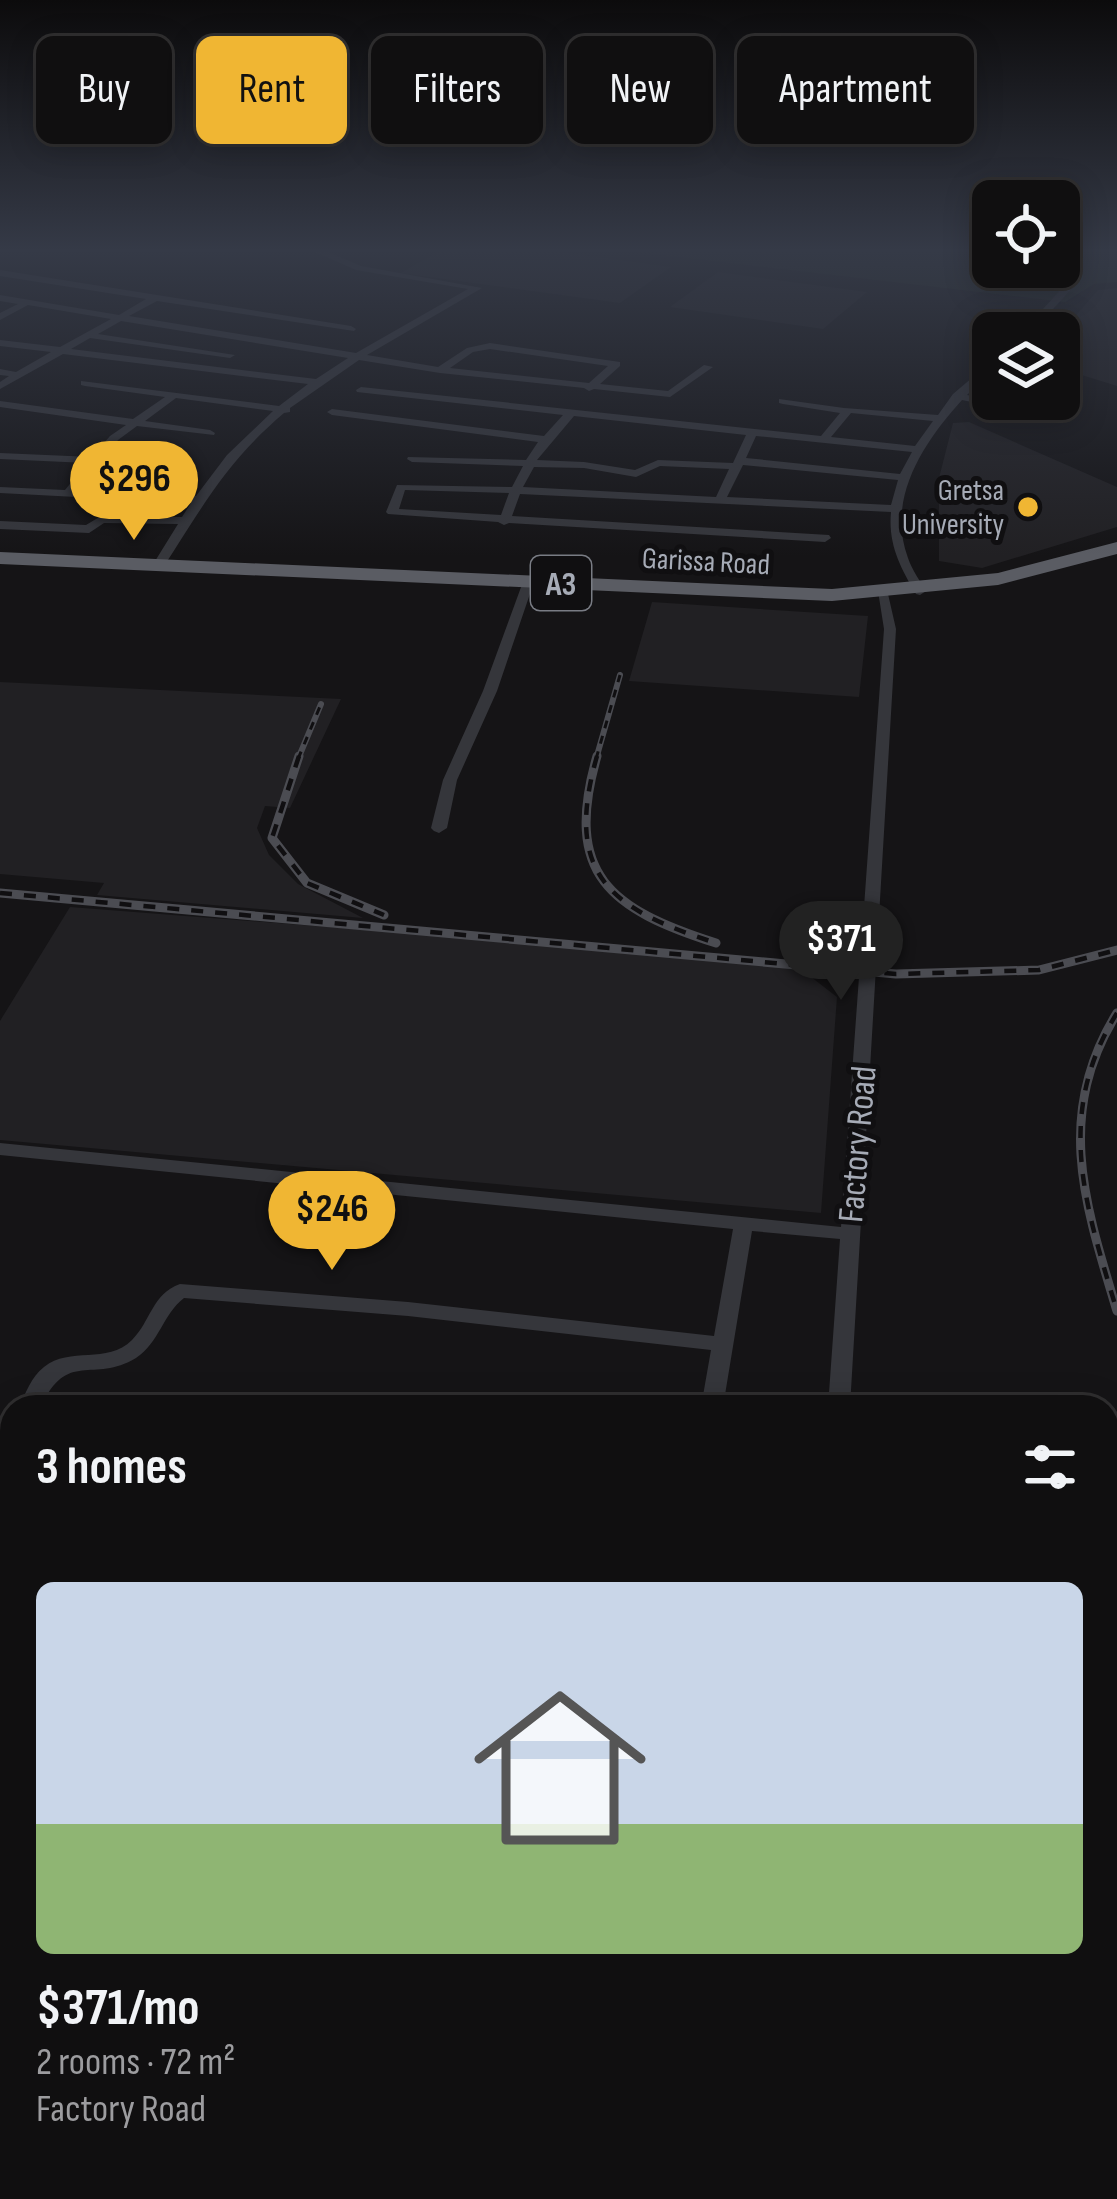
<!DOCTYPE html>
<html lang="en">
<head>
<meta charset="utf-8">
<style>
	:root { --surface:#100f10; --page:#1e1d1e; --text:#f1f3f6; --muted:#9c9c9f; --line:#302f30; --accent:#f0b633 }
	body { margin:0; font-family:"Sofia Sans Condensed",sans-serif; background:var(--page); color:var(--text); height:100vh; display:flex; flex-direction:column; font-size:45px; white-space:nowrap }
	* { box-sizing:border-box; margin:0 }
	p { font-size:39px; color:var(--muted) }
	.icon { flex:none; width:66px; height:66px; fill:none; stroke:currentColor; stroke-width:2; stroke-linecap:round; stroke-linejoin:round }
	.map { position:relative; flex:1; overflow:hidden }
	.side { position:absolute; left:0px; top:1395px; width:1119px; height:804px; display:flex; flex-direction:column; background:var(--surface); border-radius:36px 36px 0 0; box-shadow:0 6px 30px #0003,0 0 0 3px var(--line) }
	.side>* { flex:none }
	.guide { position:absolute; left:36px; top:36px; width:1047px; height:108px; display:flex; gap:24px }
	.tools { position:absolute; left:972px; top:180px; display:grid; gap:24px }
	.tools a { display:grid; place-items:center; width:108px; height:108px; border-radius:18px; background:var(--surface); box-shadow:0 6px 30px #0003,0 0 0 3px var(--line); font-size:60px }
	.price { position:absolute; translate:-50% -102px; padding:0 27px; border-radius:42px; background:var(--accent); color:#111; font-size:39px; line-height:78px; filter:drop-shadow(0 3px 6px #0008) }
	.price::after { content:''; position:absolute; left:50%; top:72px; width:36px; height:27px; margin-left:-18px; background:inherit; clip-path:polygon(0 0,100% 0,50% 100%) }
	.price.selected { background:#222; color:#fff }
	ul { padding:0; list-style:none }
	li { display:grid; align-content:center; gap:24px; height:636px; padding:0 36px }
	li span { display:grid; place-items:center; height:372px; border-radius:18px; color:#555 }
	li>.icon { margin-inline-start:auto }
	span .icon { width:216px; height:216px; fill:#fffc; stroke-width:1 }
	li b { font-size:51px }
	h2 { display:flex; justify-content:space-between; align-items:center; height:144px; padding:0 36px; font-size:51px }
	.pill { padding:0 42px; border-radius:18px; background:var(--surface); box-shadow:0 6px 30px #0003,0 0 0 3px var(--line); font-size:42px; line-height:108px }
	.pill.selected { background:var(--accent); color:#111 }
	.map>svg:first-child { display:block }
	.built { fill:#212023 }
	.green { fill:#1f2620 }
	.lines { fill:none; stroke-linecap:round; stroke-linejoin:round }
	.minor { fill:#35363b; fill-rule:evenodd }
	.trunk { fill:#5a5c63; fill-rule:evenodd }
	.rail-far1-casing { stroke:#4b4c52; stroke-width:6 }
	.rail-casing { stroke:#4b4c52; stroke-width:9 }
	.rail-far1 { stroke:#100f11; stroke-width:3; stroke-dasharray:8; stroke-linecap:butt }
	.rail { stroke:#100f11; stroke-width:4.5; stroke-dasharray:12; stroke-linecap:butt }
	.poi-dot { fill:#f0b633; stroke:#100f11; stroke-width:4.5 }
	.labels { text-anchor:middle; stroke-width:10; stroke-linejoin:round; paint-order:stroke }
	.far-poi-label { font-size:30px; fill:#a6abb6; stroke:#100f11; text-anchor:end }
	.far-street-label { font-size:30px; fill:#a6abb6; stroke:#100f11 }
	.shield { fill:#100f11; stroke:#797c84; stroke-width:3 }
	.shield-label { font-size:33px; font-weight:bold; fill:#a6abb6 }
	.street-label { font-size:36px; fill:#a6abb6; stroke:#100f11 }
</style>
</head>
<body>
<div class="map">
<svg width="1117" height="2199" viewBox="0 0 1117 2199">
	<rect width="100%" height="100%" fill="#151416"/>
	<path class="built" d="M444,248H531L671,267L620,303L401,273Z
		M718,272L867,292L823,329L670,307Z
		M1117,288V386L1059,368V335L1098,290Z
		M969,422L1117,487V527L982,568L939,561V478L953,423Z
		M652,602L868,616L859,697L629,681Z
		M0,682L341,699L290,808L265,806L257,828L269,855L298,884L363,918L97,895L104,883L0,874Z
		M70,907L793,963L837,997L821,1213L0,1140V1021Z
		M0,2122H12V2187H970L976,2199H0Z"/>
	<path class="green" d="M602,248H993V267H1059V248H1117V282L1094,284L1065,302Z"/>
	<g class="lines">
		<path class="minor" d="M306,248H319L361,266L482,288L367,355L438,367L467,348L490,343L620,362V366L600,384L668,391L704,365L713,367L670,397L594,389L589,391L584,388L440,373L359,360L290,408V412L284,413C224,464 203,507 162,569L152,566L178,524L104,523L89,533L0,529V521L86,525L101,516L182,517L191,503L0,493V487L65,490L87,463L0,459V453L92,457L110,436L126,425L0,407V401L133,419L165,397L85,386L81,385V381L279,406L308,384L63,354L0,389V382L9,376L0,375V369L16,372L51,352L0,346V340L60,347L111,319L28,305L0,320V313L18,304L0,301V295L119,315L146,299L0,276V270L351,326L356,329L354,331L157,301L129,316L356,353L468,289L356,270ZM121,321L348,358L316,379L71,349L90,338L230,358L235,355L98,334ZM490,349L608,366L589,383L450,368L473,352ZM176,398L273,411L227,455L196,496L76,490L98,464L187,466V462L183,461L104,457L118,440L137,426L214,435L215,433L210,430L145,421Z
			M1059,248H1066L1075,285L1031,333H1021L1065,285Z
			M993,360V369L967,395L1021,406L1043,400L1048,403L1021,412L962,400C923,443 886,499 908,558C912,570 920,581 926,591L920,595L916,594C900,567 888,544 891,512L520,494L512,516L829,535L831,538L825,542L509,523L504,525L498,522L388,514L386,512L397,485L512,487L523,466L412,462L407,459L408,457L526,460L538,442L332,415L327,412L332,409L544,436L563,415L357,392L356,390L361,387L821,436L840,413L783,404L779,403V399L844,408L938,415L953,394ZM851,413L933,421L915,446L831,437ZM574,416L746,435L733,463L658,460L635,470L584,462L537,460ZM756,436L912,452L900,474L746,458ZM743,465L898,480L891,505L727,497ZM660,466L729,469L716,497L523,487L534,467L584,468L636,477ZM405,490L509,493L501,515L399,509Z
			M524,579L534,582L497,691L457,780L447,828L439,833L434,831L431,828L443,780L483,691Z
			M878,591L888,594L896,629L850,1407H828L840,1239L752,1231L723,1407H701L711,1350L408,1316L184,1298C163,1314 159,1343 136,1358C93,1384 67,1349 41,1407H19C26,1393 31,1377 44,1367C70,1346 107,1365 132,1340C151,1321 152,1294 180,1284L408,1302L714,1336L733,1229L0,1155V1143L841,1227L884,629Z
			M12,1452V1493L8,1501L0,1503V1463L4,1454Z
			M0,1544L12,1546V1564L0,1562Z
			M1107,1674L1117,1675V1695L1107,1694Z"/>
		<path class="trunk" d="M1117,542V554L998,585L832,601L0,564V552L832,589L998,573Z"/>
		<defs>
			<path id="rail-far1" d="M298,759L321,704
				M596,759L620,675"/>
			<path id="rail" d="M299,756L272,838L307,883L384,915
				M597,756C563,875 610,909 716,943
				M0,893L896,974L1039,970L1117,950
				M1117,1013C1054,1114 1085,1205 1117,1311"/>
		</defs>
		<use href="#rail-far1" class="rail-far1-casing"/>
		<use href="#rail" class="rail-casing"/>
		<use href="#rail-far1" class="rail-far1"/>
		<use href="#rail" class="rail"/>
	</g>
	<linearGradient id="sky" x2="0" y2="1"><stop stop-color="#0c0b0c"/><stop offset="0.45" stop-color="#353a47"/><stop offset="1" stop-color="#353a47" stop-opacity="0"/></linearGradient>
	<rect width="1117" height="556" fill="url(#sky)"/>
	<circle class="poi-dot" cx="1028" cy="507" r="12"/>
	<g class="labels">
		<g class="far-poi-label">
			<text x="1004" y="500">Gretsa<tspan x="1004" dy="34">University</tspan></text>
		</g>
		<g class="far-street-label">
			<text transform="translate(706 561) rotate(3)" y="10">Garissa Road</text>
		</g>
		<rect class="shield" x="531" y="556" width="60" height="54" rx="9"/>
		<g class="shield-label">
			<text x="561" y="595">A3</text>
		</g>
		<g class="street-label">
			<text transform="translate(856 1144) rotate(-85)" y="13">Factory Road</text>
		</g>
	</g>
</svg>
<div class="tools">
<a><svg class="icon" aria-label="locate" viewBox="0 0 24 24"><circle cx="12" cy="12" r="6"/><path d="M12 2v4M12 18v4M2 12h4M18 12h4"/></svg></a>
<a><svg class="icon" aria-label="layers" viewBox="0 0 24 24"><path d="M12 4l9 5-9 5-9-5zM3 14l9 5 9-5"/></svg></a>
</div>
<b class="price" style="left:134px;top:543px">$296</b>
<b class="price selected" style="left:841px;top:1003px">$371</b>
<b class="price" style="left:332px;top:1273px">$246</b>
<div class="guide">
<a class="pill">Buy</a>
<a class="pill selected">Rent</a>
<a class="pill">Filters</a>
<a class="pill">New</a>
<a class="pill">Apartment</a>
</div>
<section class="side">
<h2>3 homes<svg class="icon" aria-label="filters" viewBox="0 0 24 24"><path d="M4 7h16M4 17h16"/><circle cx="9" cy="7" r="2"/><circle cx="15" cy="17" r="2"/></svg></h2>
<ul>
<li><span style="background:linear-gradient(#c9d6e8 65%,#8fb573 0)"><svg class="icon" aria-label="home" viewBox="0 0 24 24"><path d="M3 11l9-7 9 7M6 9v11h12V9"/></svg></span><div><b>$371/mo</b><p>2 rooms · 72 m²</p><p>Factory Road</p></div></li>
</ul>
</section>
</div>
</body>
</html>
